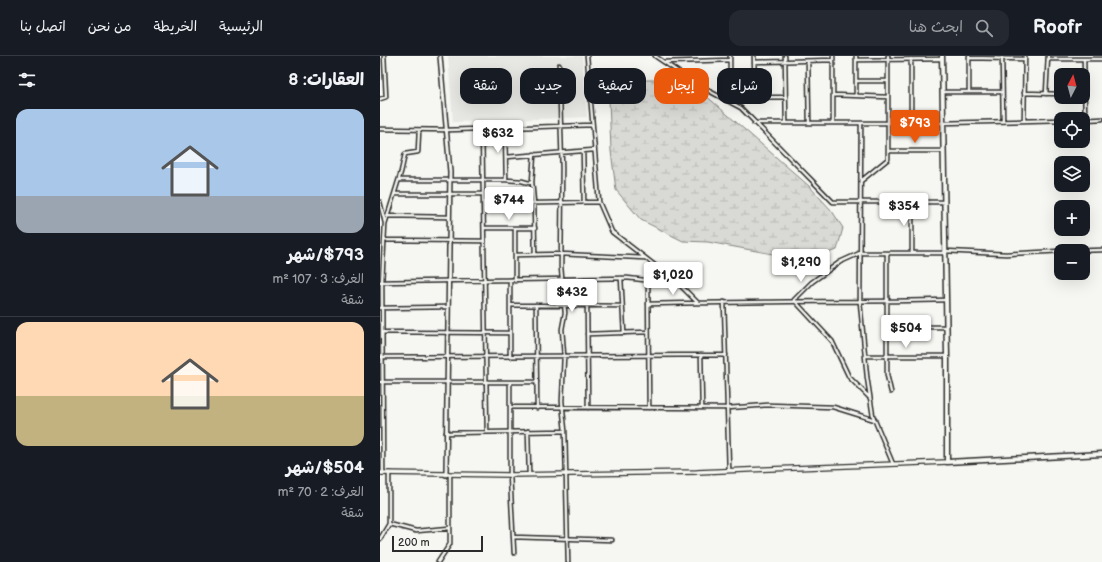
<!DOCTYPE html>
<html lang="ar">
<head>
<meta charset="utf-8">
<style>
	:root { --surface:#171b24; --page:#242831; --text:#f1f3f6; --muted:#9ea1a6; --line:#363941; --accent:#ea580c }
	body { margin:0; font-family:"Balsamiq Sans","Playpen Sans Arabic",sans-serif; background:var(--page); color:var(--text); direction:rtl; height:100vh; display:flex; flex-direction:column; font-size:15px; white-space:nowrap }
	* { box-sizing:border-box; margin:0 }
	p { font-size:13px; color:var(--muted) }
	.icon { flex:none; width:22px; height:22px; fill:none; stroke:currentColor; stroke-width:2; stroke-linecap:round; stroke-linejoin:round }
	.map { position:relative; flex:1; overflow:hidden; direction:ltr }
	.side { display:flex; flex-direction:column; background:var(--surface); width:380px }
	.side>* { flex:none }
	.guide { position:absolute; left:12px; top:12px; width:380px; height:36px; direction:rtl; display:flex; gap:8px }
	.needle { width:26px; rotate:6deg }
	.tools { position:absolute; left:674px; top:12px; display:grid; gap:8px }
	.tools a { display:grid; place-items:center; width:36px; height:36px; border-radius:8px; background:var(--surface); box-shadow:0 4px 16px #0002; font-size:20px }
	.scale { position:absolute; left:12px; bottom:10px; width:91px; box-sizing:border-box; padding-left:4px; border:2px solid #2b2b2b; border-top:0; font-size:11px; line-height:14px; white-space:nowrap; color:#2b2b2b; -webkit-text-stroke:3px #f6f6f2; paint-order:stroke }
	.price { position:absolute; translate:-50% -34px; padding:0 9px; border-radius:4px; background:#fff; color:#222; font-size:13px; line-height:26px; filter:drop-shadow(0 1px 2px #0008) }
	.price::after { content:''; position:absolute; left:50%; top:24px; width:12px; height:9px; margin-left:-6px; background:inherit; clip-path:polygon(0 0,100% 0,50% 100%) }
	.price.active { background:var(--accent); color:#fff }
	ul { padding:0; list-style:none }
	li { display:grid; align-content:center; gap:8px; height:212px; padding:0 16px }
	li+li { border-top:1px solid var(--line) }
	li span { display:grid; place-items:center; height:124px; border-radius:12px; color:#555 }
	li>.icon { margin-inline-start:auto }
	span .icon { width:72px; height:72px; fill:#fffc; stroke-width:1 }
	li b { font-size:17px }
	h2 { display:flex; justify-content:space-between; align-items:center; height:48px; padding:0 16px; font-size:17px }
	.pill { padding:0 14px; border-radius:12px; background:var(--surface); box-shadow:0 4px 16px #0002; font-size:14px; line-height:36px }
	.pill.active { background:var(--accent); color:#fff }
	header { display:flex; align-items:center; gap:24px; box-sizing:border-box; height:56px; padding:0 20px; background:var(--surface); border-bottom:1px solid var(--line) }
	header strong { font-size:19px }
	nav { display:flex; gap:22px; margin-inline-start:auto; font-size:14px }
	.search { width:280px; height:36px; background:var(--page); display:flex; align-items:center; gap:10px; box-sizing:border-box; padding:0 14px; border-radius:12px; color:var(--muted); font-size:15px }
	main { display:flex; flex:1; min-height:0 }
	.map>svg:first-child { display:block }
	.built { fill:#e7e7e3 }
	.wetland { fill:url(#wetland-marsh); stroke:#828280 }
	.lines { fill:none; stroke-linecap:round; stroke-linejoin:round }
	.minor-casing { stroke:#2b2b2b; stroke-width:5.5 }
	.tertiary-casing { stroke:#2b2b2b; stroke-width:6 }
	.secondary-casing { stroke:#2b2b2b; stroke-width:6 }
	.primary-casing { stroke:#2b2b2b; stroke-width:7 }
	.minor { stroke:#f6f6f2; stroke-width:2.5 }
	.tertiary { stroke:#f6f6f2; stroke-width:3 }
	.secondary { stroke:#f6f6f2; stroke-width:3.5 }
	.primary { stroke:#f6f6f2; stroke-width:4 }
</style>
</head>
<body>
<header>
<strong>Roofr</strong>
<div class="search"><svg class="icon" aria-label="search" viewBox="0 0 24 24"><circle cx="10" cy="10" r="6"/><path d="M15 15l6 6"/></svg>ابحث هنا</div>
<nav><a>الرئيسية</a><a>الخريطة</a><a>من نحن</a><a>اتصل بنا</a></nav>
</header>
<main>
<div class="map">
<svg width="722" height="506" viewBox="0 0 722 506">
	<defs>
		<pattern id="wetland-marsh" width="20" height="14" patternUnits="userSpaceOnUse"><rect width="20" height="14" fill="#d9d9d5"/><path d="M1 5h8M5 5V1M11 12h8M15 12V8" fill="none" stroke="#babab7"/></pattern>
	</defs>
	<rect width="100%" height="100%" fill="#f6f6f2"/>
	<filter id="ink" filterUnits="userSpaceOnUse"><feTurbulence type="fractalNoise" baseFrequency=".025" numOctaves="2"/><feDisplacementMap in="SourceGraphic" scale="8" xChannelSelector="R" yChannelSelector="G"/><feConvolveMatrix kernelMatrix="1 2 1 2 8 2 1 2 1" color-interpolation-filters="sRGB"/></filter>
	<g filter="url(#ink)">
		<path class="built" d="M68,0H202L207,61L73,66Z"/>
		<path class="wetland" d="M245,24H287L324,38L429,130L452,155L463,172L457,194L425,204L328,186L303,185L261,164L236,134L231,95L229,43Z"/>
		<g class="lines">
			<defs>
				<path id="minor" d="M207,0L219,146L232,176L299,228
					M275,0L316,28L361,52L453,146H564
					M350,0V41
					M374,0L375,41
					M405,0L406,67
					M453,0V67
					M476,0V39
					M589,2L645,3
					M622,2L623,65
					M531,3V67
					M668,3H722
					M704,3L705,64
					M476,4L562,3
					M428,5L429,67
					M284,6L350,4
					M374,6L453,4
					M179,9L182,112L181,211L185,257L182,273L184,300L182,345L185,375L188,506
					M476,25H508
					M563,36H622
					M589,36V0
					M644,37L681,38
					M666,38L668,0
					M453,39L508,41
					M342,42L406,41
					M0,43L6,41L4,0
					M703,64L722,63
					M644,65L645,0
					M374,67H563L681,64
					M481,67L480,246L487,321L493,360L513,408
					M125,72L126,124
					M0,73L68,74L212,69
					M102,73L107,375
					M203,95L204,146
					M508,95H563
					M154,98L152,126L154,147L155,199
					M126,101L214,94
					M19,124H126L142,125L149,127L152,126
					M481,125L508,103V0
					M15,138H103
					M0,146L5,167
					M532,146V197
					M103,148L219,146
					M8,160L69,161
					M104,172H155
					M135,172V225
					M5,184L104,185
					M565,195L626,198L681,195
					M687,195L722,194
					M507,197V319L511,336
					M135,199L181,198L265,202
					M241,222L244,277
					M268,224L269,352
					M130,225V301
					M0,226L247,222L299,228L318,247C401,245 483,246 566,244
					M344,246L349,414
					M268,248L317,247
					M130,249L242,250
					M156,249L157,352
					M207,250L208,352
					M0,252L68,251
					M507,271H566
					M3,276L130,277
					M207,278L268,276
					M321,299L322,352
					M485,300H567
					M0,301L346,299
					M0,326H157
					M130,326V419L134,497
					M490,342L469,321L452,285L414,244L432,226L460,206L480,197H565
					M130,351L348,352L388,349L453,351L495,364
					M148,375L149,418
					M66,377L185,375
					M3,417L2,226L5,168L21,116L25,98L38,96L39,74
					M9,468L36,475L70,472
					M133,481L232,484
					M0,483L9,468V417
					M58,506L70,488V419"/>
				<path id="tertiary" d="M60,0L70,116L66,419"/>
				<path id="secondary" d="M0,417L130,419L317,416L567,406"/>
				<path id="primary" d="M562,0L567,300V406L722,398"/>
			</defs>
			<use href="#minor" class="minor-casing"/>
			<use href="#tertiary" class="tertiary-casing"/>
			<use href="#secondary" class="secondary-casing"/>
			<use href="#primary" class="primary-casing"/>
			<use href="#minor" class="minor"/>
			<use href="#tertiary" class="tertiary"/>
			<use href="#secondary" class="secondary"/>
			<use href="#primary" class="primary"/>
		</g>
	</g>
</svg>
<div class="tools">
<a><svg class="needle" viewBox="-14 -14 28 28"><path d="M0-13l5 13h-10z" fill="#e53935"/><path d="M0 13l5-13h-10z" fill="#9ea1a6"/></svg></a>
<a><svg class="icon" aria-label="locate" viewBox="0 0 24 24"><circle cx="12" cy="12" r="6"/><path d="M12 2v4M12 18v4M2 12h4M18 12h4"/></svg></a>
<a><svg class="icon" aria-label="layers" viewBox="0 0 24 24"><path d="M12 4l9 5-9 5-9-5zM3 14l9 5 9-5"/></svg></a>
<a>+</a>
<a>−</a>
</div>
<div class="scale">200 m</div>
<b class="price active" style="left:535px;top:88px">$793</b>
<b class="price" style="left:118px;top:98px">$632</b>
<b class="price" style="left:129px;top:165px">$744</b>
<b class="price" style="left:524px;top:171px">$354</b>
<b class="price" style="left:421px;top:227px">$1,290</b>
<b class="price" style="left:293px;top:240px">$1,020</b>
<b class="price" style="left:192px;top:257px">$432</b>
<b class="price" style="left:526px;top:293px">$504</b>
<div class="guide">
<a class="pill">شراء</a>
<a class="pill active">إيجار</a>
<a class="pill">تصفية</a>
<a class="pill">جديد</a>
<a class="pill">شقة</a>
</div>
</div>
<section class="side">
<h2>العقارات: 8<svg class="icon" aria-label="filters" viewBox="0 0 24 24"><path d="M4 7h16M4 17h16"/><circle cx="9" cy="7" r="2"/><circle cx="15" cy="17" r="2"/></svg></h2>
<ul>
<li><span style="background:linear-gradient(#a9c7e8 70%,#9aa5b1 0)"><svg class="icon" aria-label="home" viewBox="0 0 24 24"><path d="M3 11l9-7 9 7M6 9v11h12V9"/></svg></span><div><b>$793/شهر</b><p>الغرف: 3 · 107 m²</p><p>شقة</p></div></li>
<li><span style="background:linear-gradient(#ffd9b3 60%,#c2b280 0)"><svg class="icon" aria-label="home" viewBox="0 0 24 24"><path d="M3 11l9-7 9 7M6 9v11h12V9"/></svg></span><div><b>$504/شهر</b><p>الغرف: 2 · 70 m²</p><p>شقة</p></div></li>
</ul>
</section>
</main>
</body>
</html>
